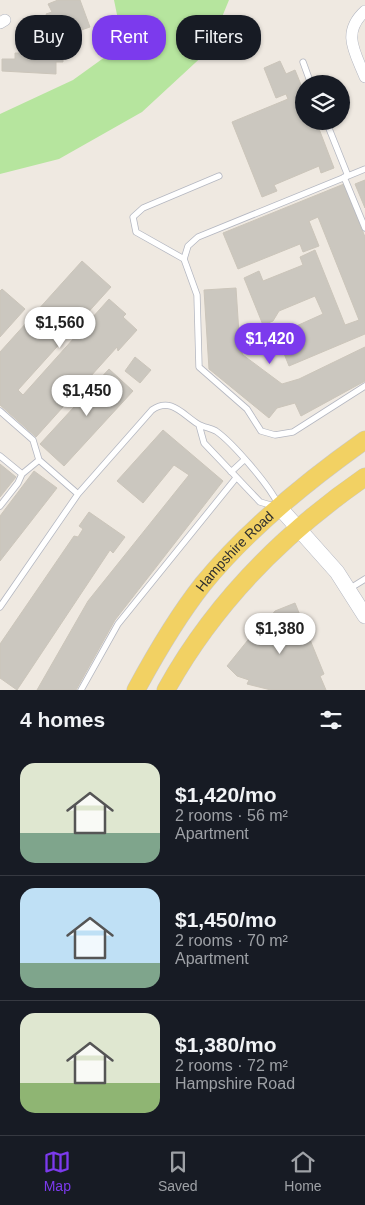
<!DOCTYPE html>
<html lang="en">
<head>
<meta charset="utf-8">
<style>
	:root { --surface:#171b24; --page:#20242c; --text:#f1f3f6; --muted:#9ea1a6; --line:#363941; --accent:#7c3aed }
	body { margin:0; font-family:Arial,sans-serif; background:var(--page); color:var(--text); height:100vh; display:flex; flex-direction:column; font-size:19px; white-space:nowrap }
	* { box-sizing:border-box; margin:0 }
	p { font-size:16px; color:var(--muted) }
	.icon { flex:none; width:28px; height:28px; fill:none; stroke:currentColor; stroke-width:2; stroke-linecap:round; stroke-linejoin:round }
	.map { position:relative; height:690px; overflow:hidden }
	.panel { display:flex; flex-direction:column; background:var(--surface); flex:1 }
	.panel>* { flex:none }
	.hud { position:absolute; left:15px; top:15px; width:335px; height:45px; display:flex; gap:10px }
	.tools { position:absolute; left:295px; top:75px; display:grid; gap:10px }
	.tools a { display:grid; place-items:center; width:55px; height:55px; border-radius:50%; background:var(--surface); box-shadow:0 1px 4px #0004; font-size:25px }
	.price { position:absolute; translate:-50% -42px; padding:0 11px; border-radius:18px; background:#fff; color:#222; font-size:16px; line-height:32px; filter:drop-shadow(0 1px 2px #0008) }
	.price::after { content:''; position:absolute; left:50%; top:30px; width:15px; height:11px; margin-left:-8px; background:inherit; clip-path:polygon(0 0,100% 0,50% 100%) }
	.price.on { background:var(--accent); color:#fff }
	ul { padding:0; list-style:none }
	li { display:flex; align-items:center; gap:15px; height:125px; padding:0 20px }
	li+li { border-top:1px solid var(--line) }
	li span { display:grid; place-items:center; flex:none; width:140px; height:100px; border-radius:15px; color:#555 }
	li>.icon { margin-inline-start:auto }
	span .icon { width:60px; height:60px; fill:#fffc; stroke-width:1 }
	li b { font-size:21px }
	h2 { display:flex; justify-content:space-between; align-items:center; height:60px; padding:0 20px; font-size:21px }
	.tag { padding:0 18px; border-radius:20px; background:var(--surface); box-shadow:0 1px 4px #0004; font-size:18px; line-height:45px }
	.tag.on { background:var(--accent); color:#fff }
	.menu { display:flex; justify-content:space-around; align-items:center; height:70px; border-top:1px solid var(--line); background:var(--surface); font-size:14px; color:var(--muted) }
	.menu a { display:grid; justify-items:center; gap:2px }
	.menu .on { color:var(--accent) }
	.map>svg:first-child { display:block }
	.green { fill:#b6e59e }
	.building { fill:#cbc7bf; stroke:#cbc5ba }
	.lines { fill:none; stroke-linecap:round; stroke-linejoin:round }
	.lane-casing { stroke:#b4b7c1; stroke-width:7 }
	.street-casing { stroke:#b4b7c1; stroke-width:12 }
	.secondary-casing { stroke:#b4b7c1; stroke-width:16 }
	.primary-casing { stroke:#c9c9c9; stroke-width:19 }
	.lane { stroke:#fff; stroke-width:5.5 }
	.street { stroke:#fff; stroke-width:11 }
	.secondary { stroke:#fff; stroke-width:15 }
	.primary { stroke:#f2d163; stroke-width:18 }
	.labels { text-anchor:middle; stroke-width:5; stroke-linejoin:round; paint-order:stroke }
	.street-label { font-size:14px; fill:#2e2e2e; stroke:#fff }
</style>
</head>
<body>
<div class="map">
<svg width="365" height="690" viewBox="0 0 365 690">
	<rect width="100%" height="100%" fill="#efe9e1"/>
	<path class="green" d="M114,0H229L208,51L142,112L59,159L0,174V114L73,80L123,44Z"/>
	<path class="building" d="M58,0H80L90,27L64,36L59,23L51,27L46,14L52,12L48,4Z
		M32,40L63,44V62H56V74L2,71V59H15V53H32Z
		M280,61L286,74L295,70L304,92V121H316L334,168L321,173L319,166L274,185L277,191L262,197L232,122L288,99L286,94L276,98L264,68Z
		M365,180V208L355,184Z
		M344,184L365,237V334L289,366L283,351L270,357L263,341L323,314L315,296L279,311L273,321L263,325L244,278L259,271L263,281L303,265L300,257L315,250L345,325L359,320L318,217L309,221L319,246L303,252L300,244L238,269L223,233Z
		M82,261L111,287L18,390L23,395L109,299L126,314L123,317L137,330L118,351L117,347L36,437L0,405V352Z
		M236,288L240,349L243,355L282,384L299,379L365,347V381L301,416L295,403L277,408L269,418L209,369L204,290Z
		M2,289L25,309L0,337V291Z
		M135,357L151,370L140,383L125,371Z
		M109,369L133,391L64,466L40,444Z
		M163,430L223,481L115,620L76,690H37L88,601L189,475L174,465L143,503L117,481Z
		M0,464L16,477L0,497Z
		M34,471L57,488L0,561V516Z
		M89,512L125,537L113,553L110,550L17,690L0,678V644L74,536L78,537L83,529L79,526Z
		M295,603L324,674L320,676L326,690H271L247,684L249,680L237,676L227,666L269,614L271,616L275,611Z"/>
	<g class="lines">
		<defs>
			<path id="lane" d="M303,62L311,84
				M326,121L348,176
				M365,169L198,237L188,246L184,259L197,295L199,367L247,409L261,431L275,435L293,432L365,386
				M344,177L365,228
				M184,259L136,232L133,217L143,208L219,176
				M0,411L33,440L39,460L78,494
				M199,425L204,443L260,502L274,506
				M0,456L22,474L39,460
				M231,472L244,460
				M0,506L18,483L22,474
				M349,589L365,579
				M0,607L78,494L152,410C171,397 182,414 198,424C203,427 210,428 216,431C233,443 269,485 278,504
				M81,690L118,624L236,478"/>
			<path id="street" d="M365,11C341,33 355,52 365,77
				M0,23L5,20"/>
			<path id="secondary" d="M280,508L337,572L365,616"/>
			<g id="primary">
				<path id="s1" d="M136,690C156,653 177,617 203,584C248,529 307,481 365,440"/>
				<path d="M166,690C214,603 284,533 365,477"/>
			</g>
		</defs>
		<use href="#lane" class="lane-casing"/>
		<use href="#street" class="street-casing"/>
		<use href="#secondary" class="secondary-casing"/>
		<use href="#primary" class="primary-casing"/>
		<use href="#lane" class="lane"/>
		<use href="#street" class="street"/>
		<use href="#secondary" class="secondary"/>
		<use href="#primary" class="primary"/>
	</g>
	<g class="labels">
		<g class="street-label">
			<text dy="5" stroke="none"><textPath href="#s1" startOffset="171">Hampshire Road</textPath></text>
		</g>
	</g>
</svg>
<div class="tools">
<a><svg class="icon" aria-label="layers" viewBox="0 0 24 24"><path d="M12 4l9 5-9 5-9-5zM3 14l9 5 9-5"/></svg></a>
</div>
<b class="price" style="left:60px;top:349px">$1,560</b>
<b class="price on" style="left:270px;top:365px">$1,420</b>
<b class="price" style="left:87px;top:417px">$1,450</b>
<b class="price" style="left:280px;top:655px">$1,380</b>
<div class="hud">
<a class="tag">Buy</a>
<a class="tag on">Rent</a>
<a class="tag">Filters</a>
</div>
</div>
<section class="panel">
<h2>4 homes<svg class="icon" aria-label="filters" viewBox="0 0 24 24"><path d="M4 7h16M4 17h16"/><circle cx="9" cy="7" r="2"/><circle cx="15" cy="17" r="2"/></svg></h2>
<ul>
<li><span style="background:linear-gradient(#dfe7d0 70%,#7fa58c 0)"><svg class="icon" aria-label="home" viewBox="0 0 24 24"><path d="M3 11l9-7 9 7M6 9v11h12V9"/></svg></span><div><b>$1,420/mo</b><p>2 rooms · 56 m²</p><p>Apartment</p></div></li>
<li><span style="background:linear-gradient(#bfe0f5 75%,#7fa58c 0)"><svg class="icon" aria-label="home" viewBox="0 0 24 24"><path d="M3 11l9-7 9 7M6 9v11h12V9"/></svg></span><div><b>$1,450/mo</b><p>2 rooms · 70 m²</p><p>Apartment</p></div></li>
<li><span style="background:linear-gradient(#dfe7d0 70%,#8fb573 0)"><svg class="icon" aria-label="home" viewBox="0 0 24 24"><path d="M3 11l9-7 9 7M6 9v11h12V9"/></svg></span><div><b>$1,380/mo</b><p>2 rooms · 72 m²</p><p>Hampshire Road</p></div></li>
</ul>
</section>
<nav class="menu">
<a class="on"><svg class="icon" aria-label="map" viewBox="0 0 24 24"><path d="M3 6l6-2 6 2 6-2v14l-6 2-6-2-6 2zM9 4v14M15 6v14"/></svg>Map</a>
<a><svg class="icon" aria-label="saved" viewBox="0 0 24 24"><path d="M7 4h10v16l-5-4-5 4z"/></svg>Saved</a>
<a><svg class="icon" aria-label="home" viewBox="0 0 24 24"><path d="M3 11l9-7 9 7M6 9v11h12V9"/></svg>Home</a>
</nav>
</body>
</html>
